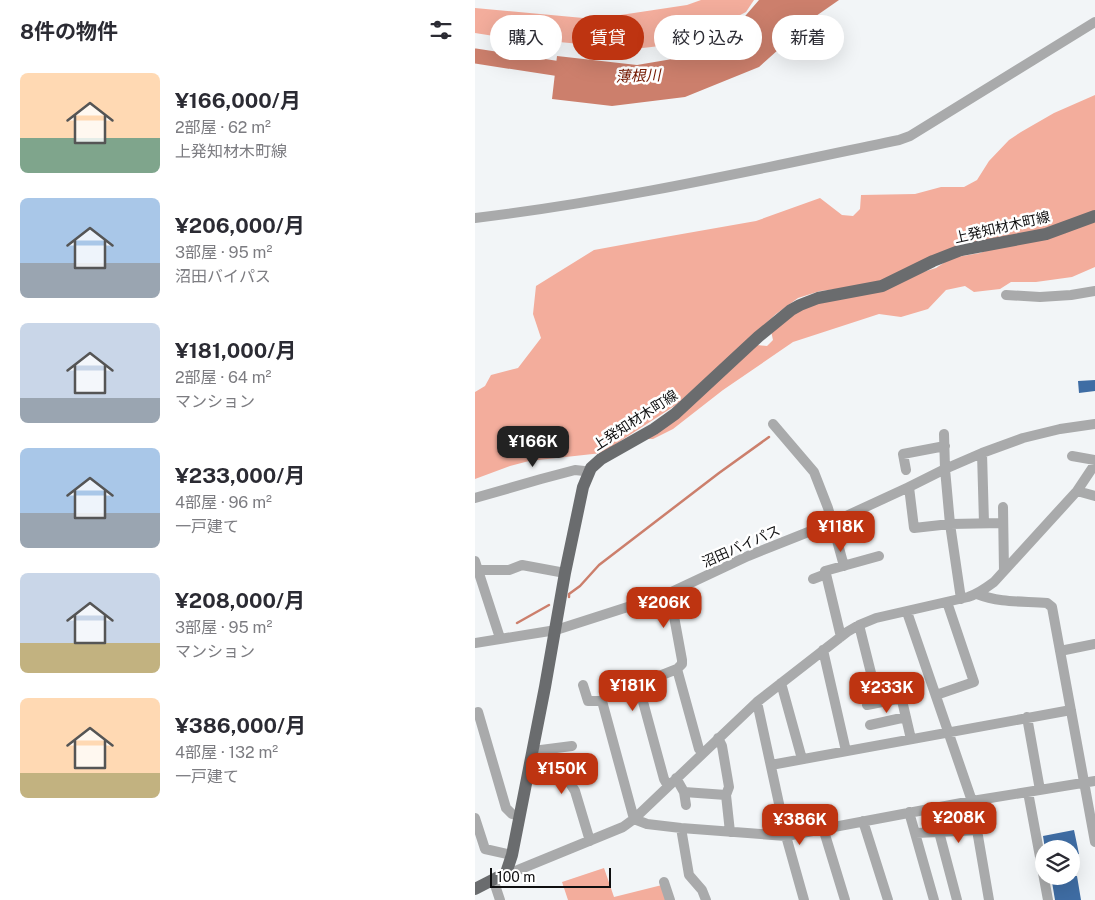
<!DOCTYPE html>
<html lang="ja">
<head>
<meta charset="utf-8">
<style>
	:root { --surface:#fff; --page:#f7f7f7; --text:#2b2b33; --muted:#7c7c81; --accent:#be3411 }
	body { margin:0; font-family:"Public Sans","Noto Sans JP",sans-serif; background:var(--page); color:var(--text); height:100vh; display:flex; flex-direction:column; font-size:19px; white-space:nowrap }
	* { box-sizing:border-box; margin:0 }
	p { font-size:16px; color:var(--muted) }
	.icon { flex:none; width:28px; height:28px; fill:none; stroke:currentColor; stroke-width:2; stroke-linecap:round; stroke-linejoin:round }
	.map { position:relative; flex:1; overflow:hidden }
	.panel { display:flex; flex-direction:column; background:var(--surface); width:475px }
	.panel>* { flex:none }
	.banner { position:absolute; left:15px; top:15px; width:475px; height:45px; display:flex; gap:10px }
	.controls { position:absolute; left:560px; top:840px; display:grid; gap:10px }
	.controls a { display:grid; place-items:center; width:45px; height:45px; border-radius:50%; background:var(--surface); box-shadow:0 5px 20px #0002; font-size:25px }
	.scale { position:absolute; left:15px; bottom:12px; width:121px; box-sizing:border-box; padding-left:5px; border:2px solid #0f0f10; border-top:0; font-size:14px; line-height:18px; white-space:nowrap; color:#0f0f10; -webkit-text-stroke:4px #fff; paint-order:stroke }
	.price { position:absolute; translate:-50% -42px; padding:0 11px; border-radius:10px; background:var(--accent); color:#fff; font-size:16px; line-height:32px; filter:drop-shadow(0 1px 2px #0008) }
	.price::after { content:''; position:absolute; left:50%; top:30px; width:15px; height:11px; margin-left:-8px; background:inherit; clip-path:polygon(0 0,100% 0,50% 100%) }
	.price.selected { background:#222; color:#fff }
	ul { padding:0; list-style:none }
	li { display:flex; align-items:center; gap:15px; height:125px; padding:0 20px }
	li span { display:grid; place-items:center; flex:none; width:140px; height:100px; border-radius:8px; color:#555 }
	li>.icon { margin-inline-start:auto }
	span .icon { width:60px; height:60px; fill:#fffc; stroke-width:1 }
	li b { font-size:21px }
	h2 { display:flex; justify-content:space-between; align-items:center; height:60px; padding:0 20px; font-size:21px }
	.tag { padding:0 18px; border-radius:22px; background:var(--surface); box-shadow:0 5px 20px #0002; font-size:18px; line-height:45px }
	.tag.selected { background:var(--accent); color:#fff }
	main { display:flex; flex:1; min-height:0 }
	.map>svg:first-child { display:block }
	.green { fill:#f3ad9c }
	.water { fill:#cc7f6c }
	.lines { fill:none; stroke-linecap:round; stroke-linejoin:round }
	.stream { stroke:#cc7f6c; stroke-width:2.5 }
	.river { stroke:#cc7f6c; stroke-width:15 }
	.building { fill:#3f6da4 }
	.minor { stroke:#a9aaab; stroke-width:10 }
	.major { stroke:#6a6c6e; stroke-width:12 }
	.labels { text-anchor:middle; stroke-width:5; stroke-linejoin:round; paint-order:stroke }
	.street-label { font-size:14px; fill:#0f0f10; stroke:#fff }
	.water-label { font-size:15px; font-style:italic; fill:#751801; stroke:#fff }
</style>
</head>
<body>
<main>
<section class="panel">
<h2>8件の物件<svg class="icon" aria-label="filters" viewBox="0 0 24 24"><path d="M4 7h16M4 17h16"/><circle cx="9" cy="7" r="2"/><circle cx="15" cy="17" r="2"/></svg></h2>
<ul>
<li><span style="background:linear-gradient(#ffd9b3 65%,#7fa58c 0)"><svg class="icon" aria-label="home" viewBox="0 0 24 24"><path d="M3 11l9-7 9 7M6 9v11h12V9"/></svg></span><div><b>¥166,000/月</b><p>2部屋 · 62 m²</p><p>上発知材木町線</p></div></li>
<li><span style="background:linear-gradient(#a9c7e8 65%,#9aa5b1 0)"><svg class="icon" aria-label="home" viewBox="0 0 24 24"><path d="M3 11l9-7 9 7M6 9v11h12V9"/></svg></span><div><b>¥206,000/月</b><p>3部屋 · 95 m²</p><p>沼田バイパス</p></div></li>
<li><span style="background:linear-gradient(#c9d6e8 75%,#9aa5b1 0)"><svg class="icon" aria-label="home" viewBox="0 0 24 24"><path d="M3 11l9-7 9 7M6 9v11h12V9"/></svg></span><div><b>¥181,000/月</b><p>2部屋 · 64 m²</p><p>マンション</p></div></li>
<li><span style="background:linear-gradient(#a9c7e8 65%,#9aa5b1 0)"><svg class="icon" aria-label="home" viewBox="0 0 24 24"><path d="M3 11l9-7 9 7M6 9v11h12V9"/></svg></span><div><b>¥233,000/月</b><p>4部屋 · 96 m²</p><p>一戸建て</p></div></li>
<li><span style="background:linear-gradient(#c9d6e8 70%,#c2b280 0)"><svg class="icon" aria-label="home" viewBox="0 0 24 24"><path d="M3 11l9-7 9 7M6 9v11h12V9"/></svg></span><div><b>¥208,000/月</b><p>3部屋 · 95 m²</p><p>マンション</p></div></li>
<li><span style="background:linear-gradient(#ffd9b3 75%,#c2b280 0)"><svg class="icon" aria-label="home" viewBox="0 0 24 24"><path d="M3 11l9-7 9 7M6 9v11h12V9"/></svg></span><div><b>¥386,000/月</b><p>4部屋 · 132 m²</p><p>一戸建て</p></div></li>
</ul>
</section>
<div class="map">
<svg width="620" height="900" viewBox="0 0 620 900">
	<rect width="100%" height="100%" fill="#f2f5f7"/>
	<path class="green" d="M226,0H279L271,12L211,43L159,49L19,36L0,33V8L119,19L212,5Z
		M620,95V211L568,230L404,282L387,286L345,291L323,298L301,314L201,405L127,453L54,461L35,466L0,479V392L10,386L16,375L43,368L66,338L58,314L61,286L119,250L190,237L281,221L345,198L367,215L378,216L385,209L386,195L440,194L466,187H489L502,180L514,161L534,140L546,132L579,113Z
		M620,219V267L597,277L561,282H536L525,289L499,292L490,286L471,290L453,309L426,317L404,314L318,342L248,390L198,429L178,439H169L282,345L292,346L298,340L296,331L308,320L341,302L441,274L461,268L476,258L505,253L524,246Z
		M129,868L139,897L187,885L192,900H93L87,882Z"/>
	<path class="water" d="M284,0H364L341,16L284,67L210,97L137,106L77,99L82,56L162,65L215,56L265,22Z"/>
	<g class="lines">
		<path class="stream" d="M94,597V594L105,586L124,565L244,473L294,437
			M42,623L74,605"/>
		<path class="river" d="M0,56L99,71"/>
	</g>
	<path class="building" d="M620,380V391L604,393L603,381Z
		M599,830L604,854L596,856V849H570L568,836Z
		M576,876H602L606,900H580Z"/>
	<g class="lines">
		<path class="minor" d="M0,218C143,201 283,169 424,140L435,136L620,22
			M531,295L565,297L596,295L620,291
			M298,424L339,472L353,508L369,566
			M469,434L470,469L475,524L486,599
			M507,453L509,523
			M597,456L620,460
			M431,470L428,454L470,446
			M434,487L439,528L475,524L528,523
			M602,491L620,496
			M0,498L66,479L100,470L109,471L113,473
			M528,507L529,571
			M0,561L25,638
			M0,570H34L47,565L90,573
			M351,574L366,637
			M338,579L351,574L350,571L404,556
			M502,594C525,603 548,601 572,603L577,607L620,842
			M190,595L198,611L207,660V664L202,669L164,684V687L189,779L193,786
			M432,612L497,801L514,900
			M384,625L397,677
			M0,643L81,630L190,595L273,556L356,523L434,487L470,469L507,453L548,438L585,429L620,424
			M348,650L371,751
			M585,651L620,644
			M202,669L224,749L229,752
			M306,683L327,759
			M108,685L113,701H127L159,819L282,702L372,632L384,625L401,618L493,597C503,594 511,588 519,582L602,491L620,464
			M384,685L422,679L436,739
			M461,695L499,682L472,602
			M282,702L311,836L329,900
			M392,705L427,698
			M3,712L31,808L37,814L45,816
			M552,717L565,790
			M395,725L431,717
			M243,738L247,746L254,787L251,795
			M84,748V766L100,791L115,841
			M58,751L97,746
			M296,765L596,710
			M201,778L209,792L211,805
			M209,792L251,795L255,832
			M553,792L573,900
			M434,812L459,900
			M0,818L10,849L37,855
			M388,821L413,900
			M206,828L214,875L227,890L231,900
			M348,828L370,900
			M464,832L502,830
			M441,833L464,832L482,900
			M31,873L43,870L148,827L159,819L172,824L206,828L311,836L497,801L620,781
			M18,879L25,900
			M189,882L195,900"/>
		<path class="major" d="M0,889L31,873L37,855L70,687L90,573L108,487L116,468L126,459L179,429L200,414L283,337L316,310L325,305L343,298L407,286L458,261L486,250L571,234L620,216"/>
	</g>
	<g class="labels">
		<g class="street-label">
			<text transform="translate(527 227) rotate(-13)" y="5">上発知材木町線</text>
			<text transform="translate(160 420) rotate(-33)" y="5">上発知材木町線</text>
			<text transform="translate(266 546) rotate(-24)" y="5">沼田バイパス</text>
		</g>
		<g class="water-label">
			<text transform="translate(163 76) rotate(-2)" y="5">薄根川</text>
		</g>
	</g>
</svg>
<div class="controls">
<a><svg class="icon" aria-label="layers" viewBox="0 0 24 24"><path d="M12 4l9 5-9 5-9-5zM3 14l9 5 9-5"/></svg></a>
</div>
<div class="scale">100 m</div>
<b class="price selected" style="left:58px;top:468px">¥166K</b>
<b class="price" style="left:366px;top:553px">¥118K</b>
<b class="price" style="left:189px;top:629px">¥206K</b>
<b class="price" style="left:158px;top:712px">¥181K</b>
<b class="price" style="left:412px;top:714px">¥233K</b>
<b class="price" style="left:87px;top:795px">¥150K</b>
<b class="price" style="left:484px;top:844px">¥208K</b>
<b class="price" style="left:325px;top:846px">¥386K</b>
<div class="banner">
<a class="tag">購入</a>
<a class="tag selected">賃貸</a>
<a class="tag">絞り込み</a>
<a class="tag">新着</a>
</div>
</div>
</main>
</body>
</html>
